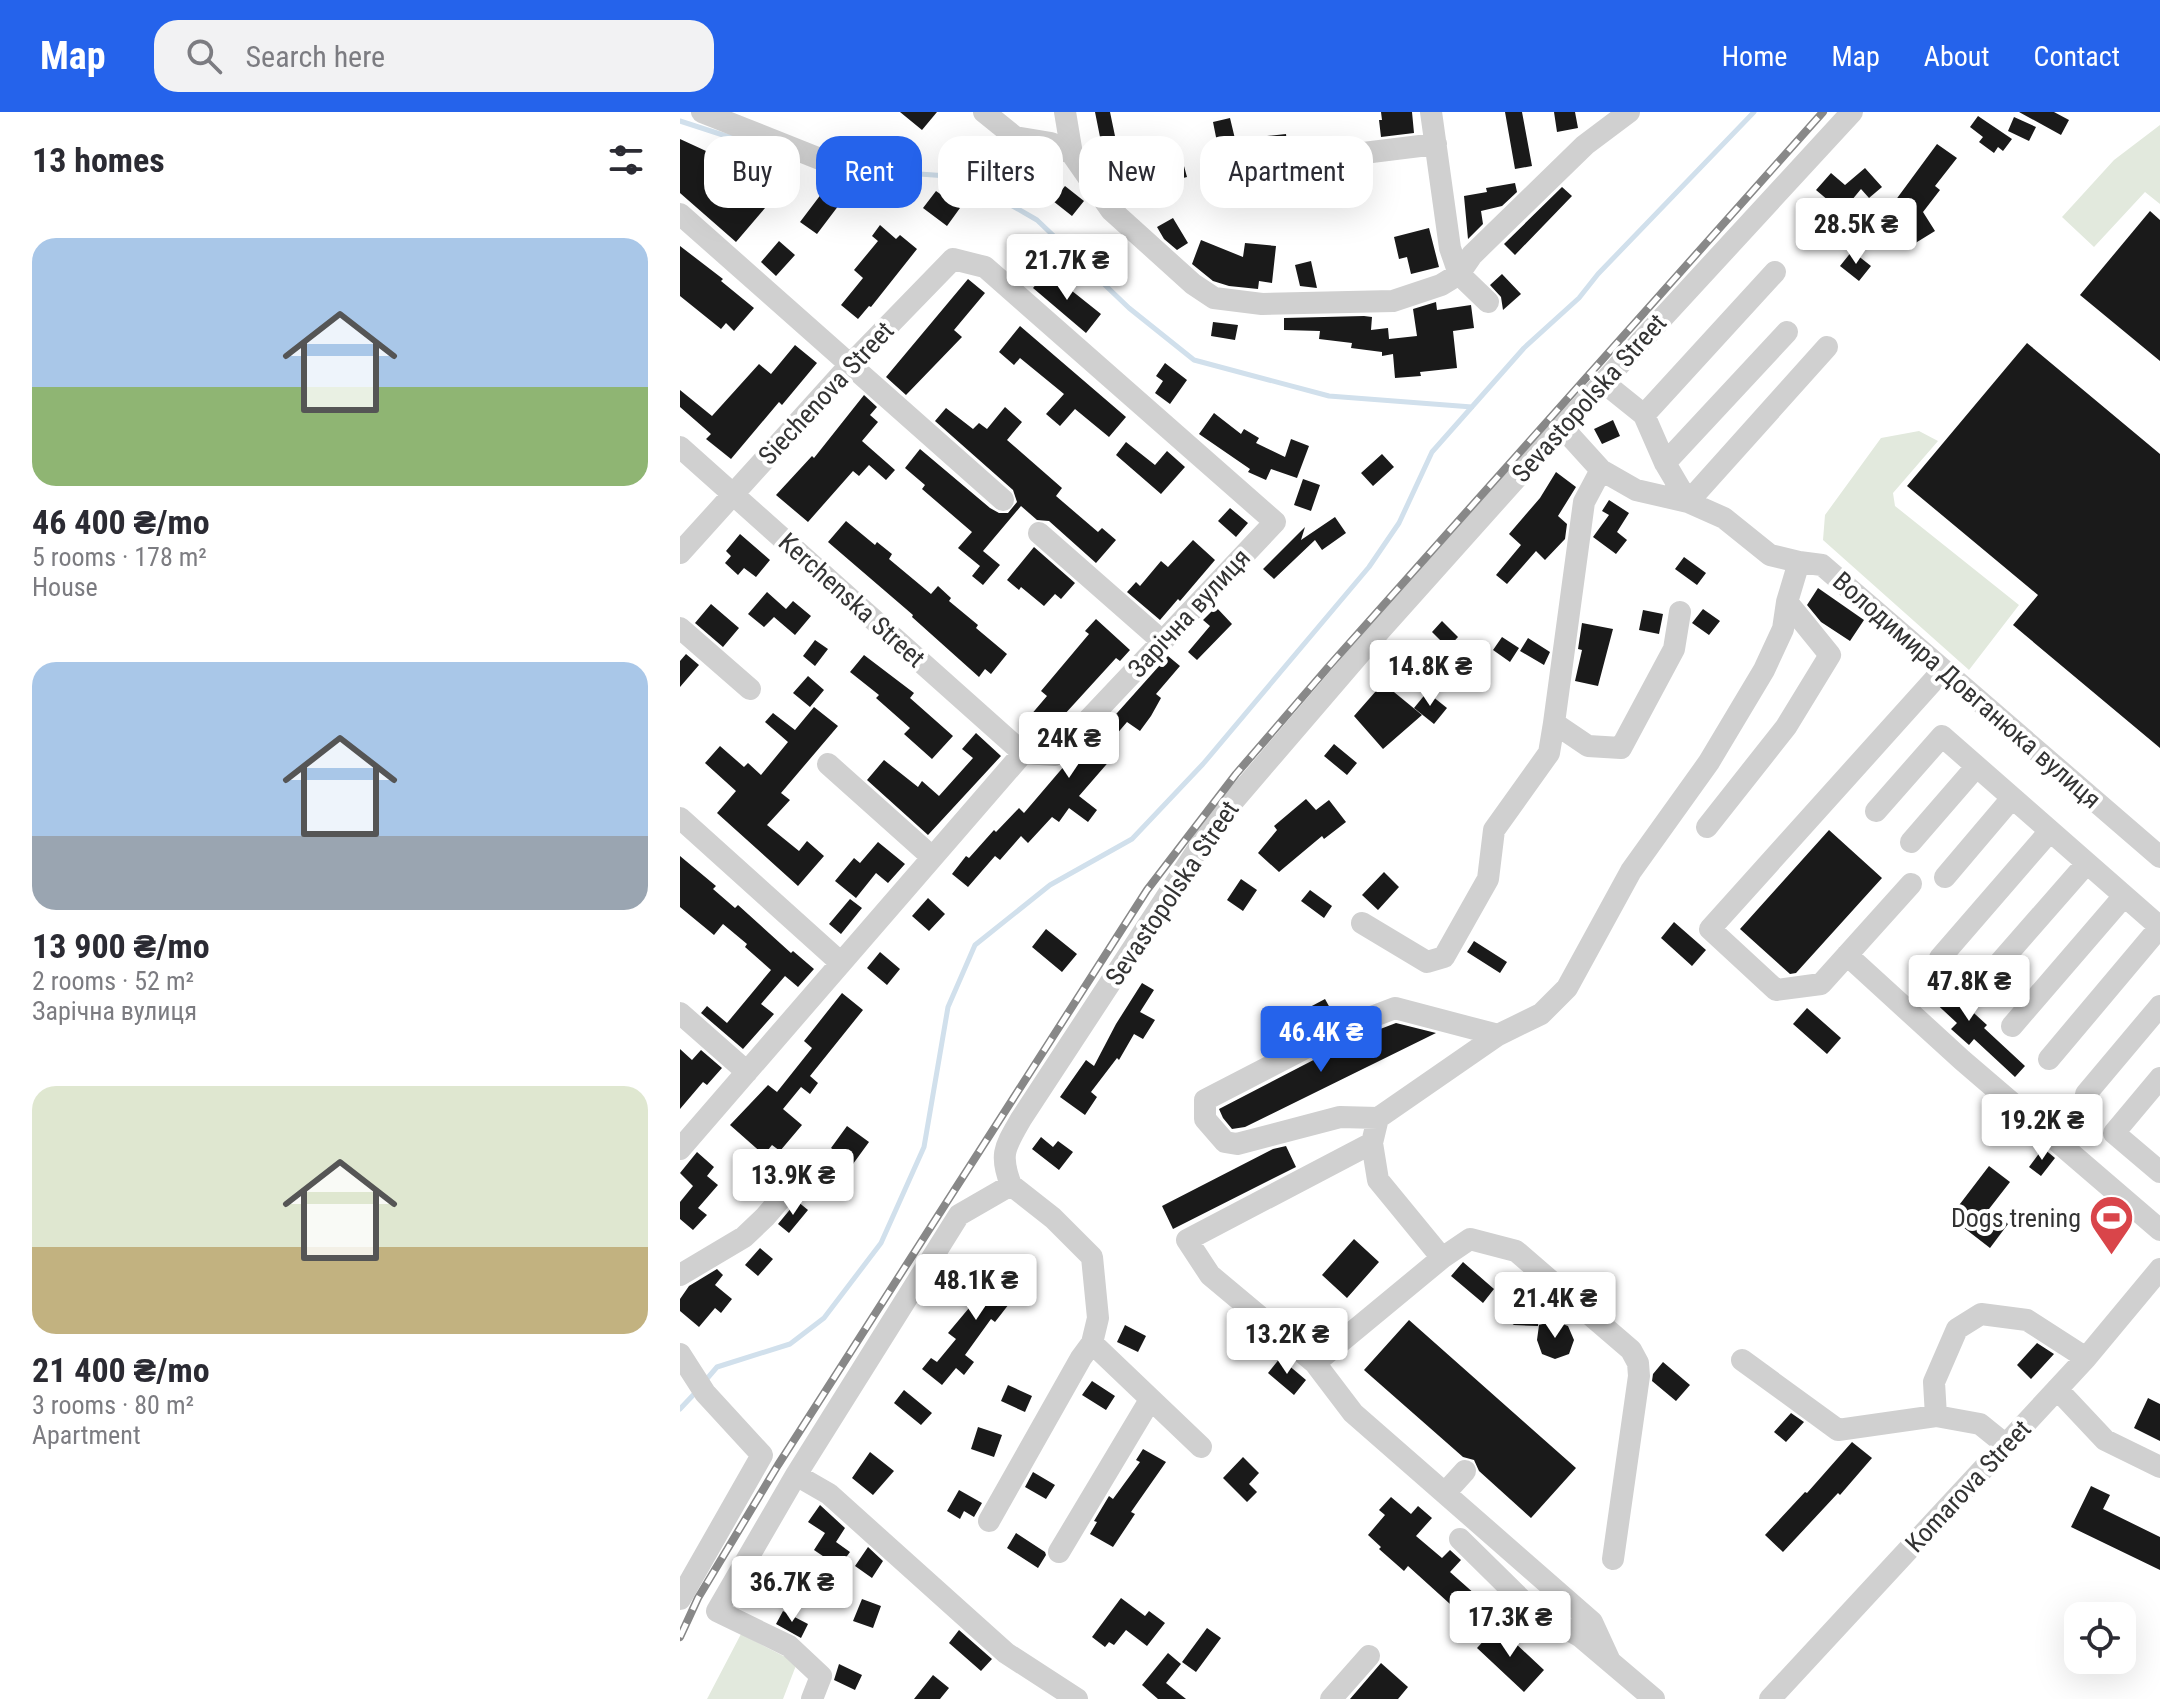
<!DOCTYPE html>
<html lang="en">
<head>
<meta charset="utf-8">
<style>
	:root { --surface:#fff; --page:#f2f2f3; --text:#2b2b33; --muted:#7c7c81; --accent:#2563eb }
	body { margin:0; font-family:"Roboto Condensed",sans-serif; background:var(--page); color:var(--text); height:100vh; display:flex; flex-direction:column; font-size:30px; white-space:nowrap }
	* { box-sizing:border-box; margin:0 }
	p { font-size:26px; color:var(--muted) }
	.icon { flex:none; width:44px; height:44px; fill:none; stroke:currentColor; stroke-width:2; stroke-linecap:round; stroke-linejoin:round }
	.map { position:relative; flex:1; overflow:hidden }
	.sheet { display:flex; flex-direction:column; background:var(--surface); width:680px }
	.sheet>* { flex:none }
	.top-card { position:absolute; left:24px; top:24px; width:760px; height:72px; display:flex; gap:16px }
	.fabs { position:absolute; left:1384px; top:1490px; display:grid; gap:16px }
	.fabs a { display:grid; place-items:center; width:72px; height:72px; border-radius:16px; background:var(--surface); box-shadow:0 8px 32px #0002; font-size:40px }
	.price { position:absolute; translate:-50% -68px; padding:0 18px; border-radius:8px; background:#fff; color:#222; font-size:26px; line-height:52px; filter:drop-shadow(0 2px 4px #0008) }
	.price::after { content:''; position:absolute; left:50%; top:48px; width:24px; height:18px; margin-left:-12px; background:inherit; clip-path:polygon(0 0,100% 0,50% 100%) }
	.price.current { background:var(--accent); color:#fff }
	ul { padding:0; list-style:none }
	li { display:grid; align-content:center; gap:16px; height:424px; padding:0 32px }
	li span { display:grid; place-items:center; height:248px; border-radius:24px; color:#555 }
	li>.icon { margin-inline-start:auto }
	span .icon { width:144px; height:144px; fill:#fffc; stroke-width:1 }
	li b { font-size:34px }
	h2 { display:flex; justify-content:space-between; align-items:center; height:96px; padding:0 32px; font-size:34px }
	.tag { padding:0 28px; border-radius:24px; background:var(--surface); box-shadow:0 8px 32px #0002; font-size:28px; line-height:72px }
	.tag.current { background:var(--accent); color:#fff }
	header { display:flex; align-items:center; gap:48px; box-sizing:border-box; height:112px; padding:0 40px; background:var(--accent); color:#fff }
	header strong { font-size:38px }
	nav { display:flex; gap:44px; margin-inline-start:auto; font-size:28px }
	.search { width:560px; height:72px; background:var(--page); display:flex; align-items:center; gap:20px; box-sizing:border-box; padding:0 28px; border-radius:24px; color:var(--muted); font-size:30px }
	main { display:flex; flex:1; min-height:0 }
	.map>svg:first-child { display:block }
	.green { fill:#e2e9dd }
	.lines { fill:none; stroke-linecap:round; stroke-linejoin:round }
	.stream { stroke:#d1e0ec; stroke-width:5 }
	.building { fill:#1a1a1a }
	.minor { stroke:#d0d0d0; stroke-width:22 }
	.rail-casing { stroke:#888; stroke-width:8 }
	.rail { stroke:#fff; stroke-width:5; stroke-dasharray:15; stroke-linecap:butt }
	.labels { text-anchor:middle; stroke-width:8; stroke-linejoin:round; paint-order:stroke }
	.street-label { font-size:26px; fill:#333; stroke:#fff }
	.poi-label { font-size:26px; fill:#333; stroke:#fff; text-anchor:end }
</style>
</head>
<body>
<header>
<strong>Map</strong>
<div class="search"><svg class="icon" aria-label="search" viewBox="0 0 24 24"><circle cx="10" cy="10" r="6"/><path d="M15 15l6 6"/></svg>Search here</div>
<nav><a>Home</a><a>Map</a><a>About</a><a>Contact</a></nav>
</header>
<main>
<section class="sheet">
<h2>13 homes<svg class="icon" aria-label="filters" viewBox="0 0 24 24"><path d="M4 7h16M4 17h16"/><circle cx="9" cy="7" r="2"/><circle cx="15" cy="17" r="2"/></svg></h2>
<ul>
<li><span style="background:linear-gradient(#a9c7e8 60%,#8fb573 0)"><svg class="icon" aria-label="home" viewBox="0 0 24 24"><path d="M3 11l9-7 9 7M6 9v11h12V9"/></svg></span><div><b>46 400 ₴/mo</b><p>5 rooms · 178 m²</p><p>House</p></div></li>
<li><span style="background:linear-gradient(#a9c7e8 70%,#9aa5b1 0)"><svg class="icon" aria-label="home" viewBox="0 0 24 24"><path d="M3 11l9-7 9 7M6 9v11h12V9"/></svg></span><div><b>13 900 ₴/mo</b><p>2 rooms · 52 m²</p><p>Зарічна вулиця</p></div></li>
<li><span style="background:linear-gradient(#dfe7d0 65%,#c2b280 0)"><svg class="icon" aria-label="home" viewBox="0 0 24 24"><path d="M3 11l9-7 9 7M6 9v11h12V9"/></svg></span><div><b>21 400 ₴/mo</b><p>3 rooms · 80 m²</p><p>Apartment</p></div></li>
</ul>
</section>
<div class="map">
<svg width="1480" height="1587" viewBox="0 0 1480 1587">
	<rect width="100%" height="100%" fill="#fff"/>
	<path class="green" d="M1480,13V92L1465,80L1414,135L1382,105L1434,48Z
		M1239,319L1258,329L1213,381L1215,394L1339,493L1289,558L1143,428L1145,403L1201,326Z
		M61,1522L117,1551L103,1587H27Z"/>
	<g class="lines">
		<path class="stream" d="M0,9L83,36
			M154,56L282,65L357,108L449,196L514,248L649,284L792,295
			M25,1269L37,1255L110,1232L144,1206L201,1131L244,1035L268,895L295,833L370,773L452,727L523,652L689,455L719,411L752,340L844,236L899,186L918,162L1074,0
			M0,1297L16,1280"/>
	</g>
	<path class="building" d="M220,0H257L242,18Z
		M415,0H430L440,48L425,50Z
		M701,0H732L734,21L701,25L699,8H702Z
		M825,0H842L852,54L835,57Z
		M874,0H895L898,16L877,20Z
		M1339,0H1374L1389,8L1381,23Z
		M1298,4L1332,27L1323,39L1318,35L1314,41L1299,30L1303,25L1290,15Z
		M1334,5L1356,15L1349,29L1328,19Z
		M550,6L556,31L538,35L533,10Z
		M606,22L608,40L605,48L591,50L587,24Z
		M0,27L102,74L95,91L91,89L56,130L0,81Z
		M1257,32L1277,46L1255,74L1260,78L1243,100L1255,119L1224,138L1212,118L1227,108L1215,89Z
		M501,43L507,65L480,72L475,49Z
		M1185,56L1202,75L1189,86L1181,77L1162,100L1136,78L1151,61L1165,73Z
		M455,67L460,90L446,93L437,82L435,71Z
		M835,71L837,80L822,94L801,99L803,112L788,127L784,84L807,80L806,76Z
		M385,74L404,89L392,104L373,89Z
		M882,75L892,84L835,143L824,132Z
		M145,77L162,89L137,122L120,110Z
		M256,79L280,96L267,114L243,96Z
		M1470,99L1480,108V249L1400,183Z
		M493,106L508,131L497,138L484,127L477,115Z
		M200,113L216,127L220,123L237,137L191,195L189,194L178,207L161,193L183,166L174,158L198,129L192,124Z
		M749,116L759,155L731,162L727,145L719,147L714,125Z
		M521,128L563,145L565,131L596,134L592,171L579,169L578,177L549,174L533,169L512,152Z
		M99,129L115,143L96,164L81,150Z
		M0,134L43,167L41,169L74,196L54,219L46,211L41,217L0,184Z
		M1172,139L1191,154L1179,169L1160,154Z
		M631,149L637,176L620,174L615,153Z
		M367,159L421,202L406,221L353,176Z
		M822,162L841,182L823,198L821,185L810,173Z
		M288,167L305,181L274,218L282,225L226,283L206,265Z
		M756,190L757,198L791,193L794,216L773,219L777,256L740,260L741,264L715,266L713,242L702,244V240L671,236L672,231L639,227L640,219L604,218V206L684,204L692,205L691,218L708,216L709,227L737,224L733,197Z
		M533,210L558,213L555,228L531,224Z
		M340,214L446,305L429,325L395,297L380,314L366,302L384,282L340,246L334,253L319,240Z
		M1347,231L1480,342V636L1333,513L1358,483L1227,374Z
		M115,233L137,251L102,293L99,290L51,347L26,327L31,322L0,295V278L32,304L79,252L91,262Z
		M485,251L507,268L490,292L475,281L483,269L476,264Z
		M184,283L197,295L190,303L198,310L182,329L215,358L206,368L189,353L179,364L173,359L128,410L96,383L132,344L134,346Z
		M325,295L342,310L327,328L382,376L376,384L418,420L422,416L436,428L416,451L369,409L357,408L341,394L303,439L320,453L303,473L292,464L300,454L278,436L292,420L242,377L245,373L225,356L240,337L310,396L319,401H328L337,390L333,378L255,309L266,296L293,317L299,311L307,317Z
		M534,301L561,322L564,317L579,326L576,331L605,345L611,327L629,334L617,366L591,357L586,368L568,360L570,357L519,322Z
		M933,308L940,324L922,332L914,317Z
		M446,330L475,353L487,339L505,355L481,382L436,343Z
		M702,342L714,355L693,374L681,361Z
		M876,360L896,375L878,404L887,412L885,427L865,448L856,439L827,472L816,463L841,433L829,422L860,386Z
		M623,367L640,373L631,399L614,393Z
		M929,388L949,401L937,420L947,428L936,442L913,425L929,403L922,399Z
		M550,396L568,411L556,425L538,409Z
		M655,405L666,421L642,438L635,428L594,467L583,457L625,415L621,428Z
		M166,409L195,433L197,430L212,442L209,447L251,482L258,474L271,486L269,489L298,513L296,516L327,542L311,562L305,557L299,565L232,505L233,503L148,430Z
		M60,422L90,448L76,465L64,456L58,463L45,451L51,444L46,439Z
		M513,428L535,448L500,489L498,487L480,508L447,480L456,470L460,474L481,449L488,455Z
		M354,435L395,471L381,487L375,482L364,494L341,475L339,478L327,468Z
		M1004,445L1026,461L1017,473L995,457Z
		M1138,476L1184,508L1170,529L1141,510L1127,493Z
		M87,480L106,497L113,489L131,504L115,523L94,505L84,515L68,502Z
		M31,492L59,516L43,535L15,511Z
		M536,495L552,512L517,548L508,540L530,514L523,508Z
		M1023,497L1040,509L1029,523L1012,511Z
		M963,498L983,502L979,522L959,518Z
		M416,507L450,538L440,549L436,546L363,626L344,611L367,584L361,579L409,522L405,519Z
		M762,509L778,525L768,536L752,520Z
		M902,511L933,517L918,574L895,569L902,538L898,537Z
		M822,525L839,536L830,550L813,538Z
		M848,526L870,540L864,553L840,539Z
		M135,528L148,537L135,554L123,544Z
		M730,535L753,554L741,569L717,550Z
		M6,542L19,553L0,575V549Z
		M184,543L234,581L230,586L273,624L252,647L224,622L230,616L196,586L199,583L170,560Z
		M488,544L500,554L476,582L481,586L471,604L460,619L447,610L423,638L432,646L399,684L417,698L408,710L389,696L379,710L372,705L348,731L341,724L320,748L315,744L288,775L272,762L286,744L289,746L314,718L316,720L339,696L344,701L385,653L410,626L412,629Z
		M128,564L144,578L130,595L113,581Z
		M703,571L742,603L703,637L674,604Z
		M747,580L767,596L754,612L734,596Z
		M134,595L158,614L101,681L110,688L87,713L119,739L127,729L144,744L118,774L37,701L56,679L25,651L40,634L64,655L68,651L81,663L108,630L85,610L93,601L115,618Z
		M296,621L321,644L248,723L187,668L204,648L238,675L242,669L259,684L293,646L282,637Z
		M654,632L677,651L667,663L644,644Z
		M626,687L636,698L649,688L666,710L644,727L642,724L599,760L578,741L597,718L594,714Z
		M1149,718L1202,766L1116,861L1110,862L1060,817Z
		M198,730L225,752L208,771L196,761L176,786L155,769L174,746L180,751Z
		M0,744L36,774L33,777L55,796L58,793L111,841L113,839L134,857L118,875L105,864L81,892L94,902L63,937L21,901L27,894L47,911L91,858L65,835L67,832L43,812L34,823L0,795Z
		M704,760L719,775L698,798L682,783Z
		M561,767L577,778L563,799L547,788Z
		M630,778L652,794L644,806L621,789Z
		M248,786L265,802L249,819L232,804Z
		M170,787L182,796L161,822L149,812Z
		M994,810L1026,838L1012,854L981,826Z
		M366,817L397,842L382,860L352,835Z
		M794,829L827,850L820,861L787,840Z
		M200,840L220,857L207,873L187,856Z
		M1249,860L1307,913L1304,916L1345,954L1335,965L1294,927L1289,933L1271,917L1277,911L1237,874Z
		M462,871L474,878L460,900L475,908L463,927L454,922L439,948L437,946L411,980L417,985L405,1003L380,985L406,948L414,954L436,912Z
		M162,881L183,898L130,964L138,971L130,982L121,975L103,997L122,1013L100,1039L92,1033L84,1043L50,1013L88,973L97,980L132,936L124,929Z
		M645,887L655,905L606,931L596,913Z
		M1127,896L1161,926L1147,942L1113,912Z
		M716,911L756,921L565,1015L552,1017L543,1006L539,997L674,927Z
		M0,937L12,948L21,938L42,956L27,973L23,970L0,997Z
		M167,1014L189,1030L173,1052L151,1036Z
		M361,1025L373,1035L378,1029L393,1040L379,1058L352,1037Z
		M606,1034L616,1055L493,1117L482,1094L593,1037Z
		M1363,1036L1375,1046L1361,1064L1349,1055Z
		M17,1040L34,1055L27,1064L38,1073L18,1096L27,1103L13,1118L0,1107V1090L13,1074L0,1061Z
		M1309,1054L1330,1070L1309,1097L1328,1112L1310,1136L1270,1105Z
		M117,1089L128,1098L109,1121L98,1112Z
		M674,1127L699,1150L667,1186L642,1163Z
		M80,1136L93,1147L78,1164L65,1153Z
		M325,1144L345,1158L324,1188L329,1192L315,1210L311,1207L285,1243L294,1250L284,1263L276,1256L262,1273L242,1257L251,1246L257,1250L276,1227L268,1221L320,1159L316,1156Z
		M783,1150L814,1177L803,1191L771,1164Z
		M37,1157L43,1163L35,1173L52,1187L41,1201L35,1196L19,1215L0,1199V1187L9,1174Z
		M835,1174L850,1177L856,1183L859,1190L858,1214L834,1213L821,1204L815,1188Z
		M729,1208L896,1356L851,1406L799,1359L794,1348L783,1345L684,1258Z
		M874,1209L888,1214L894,1228L889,1242L875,1247L862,1242L857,1228L859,1213Z
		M445,1213L466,1224L458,1240L437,1230Z
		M1357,1231L1374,1242L1351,1267L1337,1253Z
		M600,1246L626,1268L614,1283L588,1261Z
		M983,1250L1010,1273L996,1289L972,1269L973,1262Z
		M412,1269L435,1284L426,1298L402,1283Z
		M328,1273L352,1284L345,1300L321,1289Z
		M224,1278L252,1301L241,1313L214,1291Z
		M1468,1286L1480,1292V1329L1454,1316Z
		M1111,1301L1124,1310L1106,1330L1094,1320Z
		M298,1315L322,1323L314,1345L291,1337Z
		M1172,1330L1192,1346L1160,1383L1158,1381L1103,1440L1085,1423L1125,1380L1127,1381Z
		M463,1337L486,1350L451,1400L455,1402L433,1435L410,1422L417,1410L414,1409L429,1384L433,1387L460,1350L456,1348Z
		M190,1340L214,1359L193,1383L172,1366Z
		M563,1345L579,1361L569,1372L577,1380L567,1390L543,1366Z
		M353,1360L375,1373L366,1387L345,1375Z
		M1411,1374L1430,1383L1423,1397L1480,1425V1458L1391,1415Z
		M279,1378L302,1391L294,1405L284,1399L280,1407L267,1399Z
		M711,1385L731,1402L738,1394L752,1406L736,1424L762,1446L770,1438L781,1448L770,1460L796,1483L780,1501L728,1454L724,1459L699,1437L701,1435L688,1423L705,1403L699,1398Z
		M140,1393L165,1416L156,1430L170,1440L159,1455L134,1438L145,1421L128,1410Z
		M336,1421L365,1440L366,1443L358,1456L327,1436Z
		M188,1435L203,1449L192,1466L175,1454Z
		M441,1486L465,1504L469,1499L485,1511L467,1534L446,1518L434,1533L429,1530L425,1535L412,1525Z
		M182,1487L201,1494L193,1516L173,1509Z
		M103,1499L128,1512L121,1526L96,1512Z
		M817,1514L864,1558L844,1580L797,1536Z
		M527,1516L541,1526L516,1560L502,1550Z
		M279,1518L312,1547L301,1559L269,1531Z
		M488,1541L501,1552L486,1571L506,1587H478L462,1573Z
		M701,1551L728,1575L718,1587H670Z
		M159,1552L182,1563L175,1578L154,1568Z
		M253,1563L269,1576L260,1587H234Z"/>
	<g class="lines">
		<path class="minor" d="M22,0L150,51
			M304,0L335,25L371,31L392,42L431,98L513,172L534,186L582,192L713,189L761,173L779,162L792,143L905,33L949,0
			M385,0L392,42
			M751,0L770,136L779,162L808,190
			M619,49L756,32
			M0,102L323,388
			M923,270L964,303L985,351L1008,390L1147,235
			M964,303L1095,160
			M882,315L921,358L956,378L1008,390L1044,406L1090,443L1119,450L1142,453L1480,745
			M0,335L343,641
			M985,351L1107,220
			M921,358L904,390L874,611L908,634L941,636L994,537L1000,500
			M359,421L482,529
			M0,441L170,253L273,147L305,155L595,410L375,643L343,641
			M0,516L70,577
			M148,652L252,745
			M1196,699L1262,624L1480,815
			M0,706L161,851
			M1027,715L1106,615L1150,543L1107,490
			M1231,730L1296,655
			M1265,765L1332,686
			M1231,772L1141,872L1096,878L1030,817L1263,558
			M682,811L747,850L764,845L808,767L814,718L869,641L874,611
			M1167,843L1282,948L1480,1118
			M1260,846L1370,719
			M1295,879L1407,751
			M0,901L67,960
			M1332,914L1444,784
			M1369,947L1480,815
			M1480,966L1434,1021L1480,1060
			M1406,982L1480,894
			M698,1006L660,1005L557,1032L545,1030L525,1007V988L668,914L715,896L818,923
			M692,1031L507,1128L530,1163L635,1251L673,1301L912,1510L929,1547
			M0,1037L343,641
			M762,1146L698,1068L692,1031L698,1006L818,923L861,902L887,876L951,759L1029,650L1084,558L1103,517L1107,490L1119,450
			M0,1163L64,1125L85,1105L127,1056
			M412,1231L521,1335
			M0,1242L25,1281L82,1343L0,1487
			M1062,1248L1158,1318L1256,1304L1300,1312L1326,1333
			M635,1251L762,1146L790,1127L836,1139L951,1238L958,1251L959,1264L933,1447
			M1377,1277L1425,1328L1480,1355
			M1256,1304L1254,1270L1277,1217L1301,1202L1347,1208L1406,1246
			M116,1363L37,1499L109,1534L141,1564L132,1587
			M765,1381L785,1359
			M309,1409L401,1246L412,1231L418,1206L412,1145L373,1106L331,1073
			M780,1427L850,1496L901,1525L974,1587
			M379,1440L470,1288
			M397,1587L326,1541L149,1382L116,1363L279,1103L331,1073C319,1042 325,1035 341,1007L537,708L694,525L882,315L1172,0
			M651,1587L689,1544
			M1090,1587L1406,1246L1480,1157"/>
		<defs>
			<path id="rail" d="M0,1525L18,1486L98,1353L467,778L556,662L650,553L1143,0"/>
		</defs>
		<use href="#rail" class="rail-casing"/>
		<use href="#rail" class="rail"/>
	</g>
	<defs>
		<symbol id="stadium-pin" viewBox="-11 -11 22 30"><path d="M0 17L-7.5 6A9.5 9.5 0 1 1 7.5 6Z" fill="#d9454a" stroke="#fff"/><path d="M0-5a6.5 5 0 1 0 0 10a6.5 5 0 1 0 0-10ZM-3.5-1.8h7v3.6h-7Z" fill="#fff"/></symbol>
	</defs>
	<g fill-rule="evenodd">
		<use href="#stadium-pin" x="1406" y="1080" width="51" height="69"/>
	</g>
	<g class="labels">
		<g class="street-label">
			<text transform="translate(146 281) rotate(-47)" y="9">Siechenova Street</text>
			<text transform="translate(909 286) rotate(-48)" y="9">Sevastopolska Street</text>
			<text transform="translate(172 488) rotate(42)" y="9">Kerchenska Street</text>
			<text transform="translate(509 501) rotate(-47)" y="9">Зарічна вулиця</text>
			<text transform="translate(1287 578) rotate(41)" y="9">Володимира Довганюка вулиця</text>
			<text transform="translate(492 781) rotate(-56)" y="9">Sevastopolska Street</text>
			<text transform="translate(1288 1374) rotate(-47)" y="9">Komarova Street</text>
		</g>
		<g class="poi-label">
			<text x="1401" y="1115">Dogs trening</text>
		</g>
	</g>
</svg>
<div class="fabs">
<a><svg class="icon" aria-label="locate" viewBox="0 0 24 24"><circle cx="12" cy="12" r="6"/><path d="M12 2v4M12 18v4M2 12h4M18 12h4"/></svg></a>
</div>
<b class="price" style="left:1176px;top:154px">28.5K ₴</b>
<b class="price" style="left:387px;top:190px">21.7K ₴</b>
<b class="price" style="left:750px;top:596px">14.8K ₴</b>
<b class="price" style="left:389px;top:668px">24K ₴</b>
<b class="price" style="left:1289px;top:911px">47.8K ₴</b>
<b class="price current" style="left:641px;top:962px">46.4K ₴</b>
<b class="price" style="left:1362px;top:1050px">19.2K ₴</b>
<b class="price" style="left:113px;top:1105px">13.9K ₴</b>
<b class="price" style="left:296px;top:1210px">48.1K ₴</b>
<b class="price" style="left:875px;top:1228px">21.4K ₴</b>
<b class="price" style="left:607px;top:1264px">13.2K ₴</b>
<b class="price" style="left:112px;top:1512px">36.7K ₴</b>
<b class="price" style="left:830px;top:1547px">17.3K ₴</b>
<div class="top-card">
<a class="tag">Buy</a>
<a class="tag current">Rent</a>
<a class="tag">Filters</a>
<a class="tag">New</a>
<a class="tag">Apartment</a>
</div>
</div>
</main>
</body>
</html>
